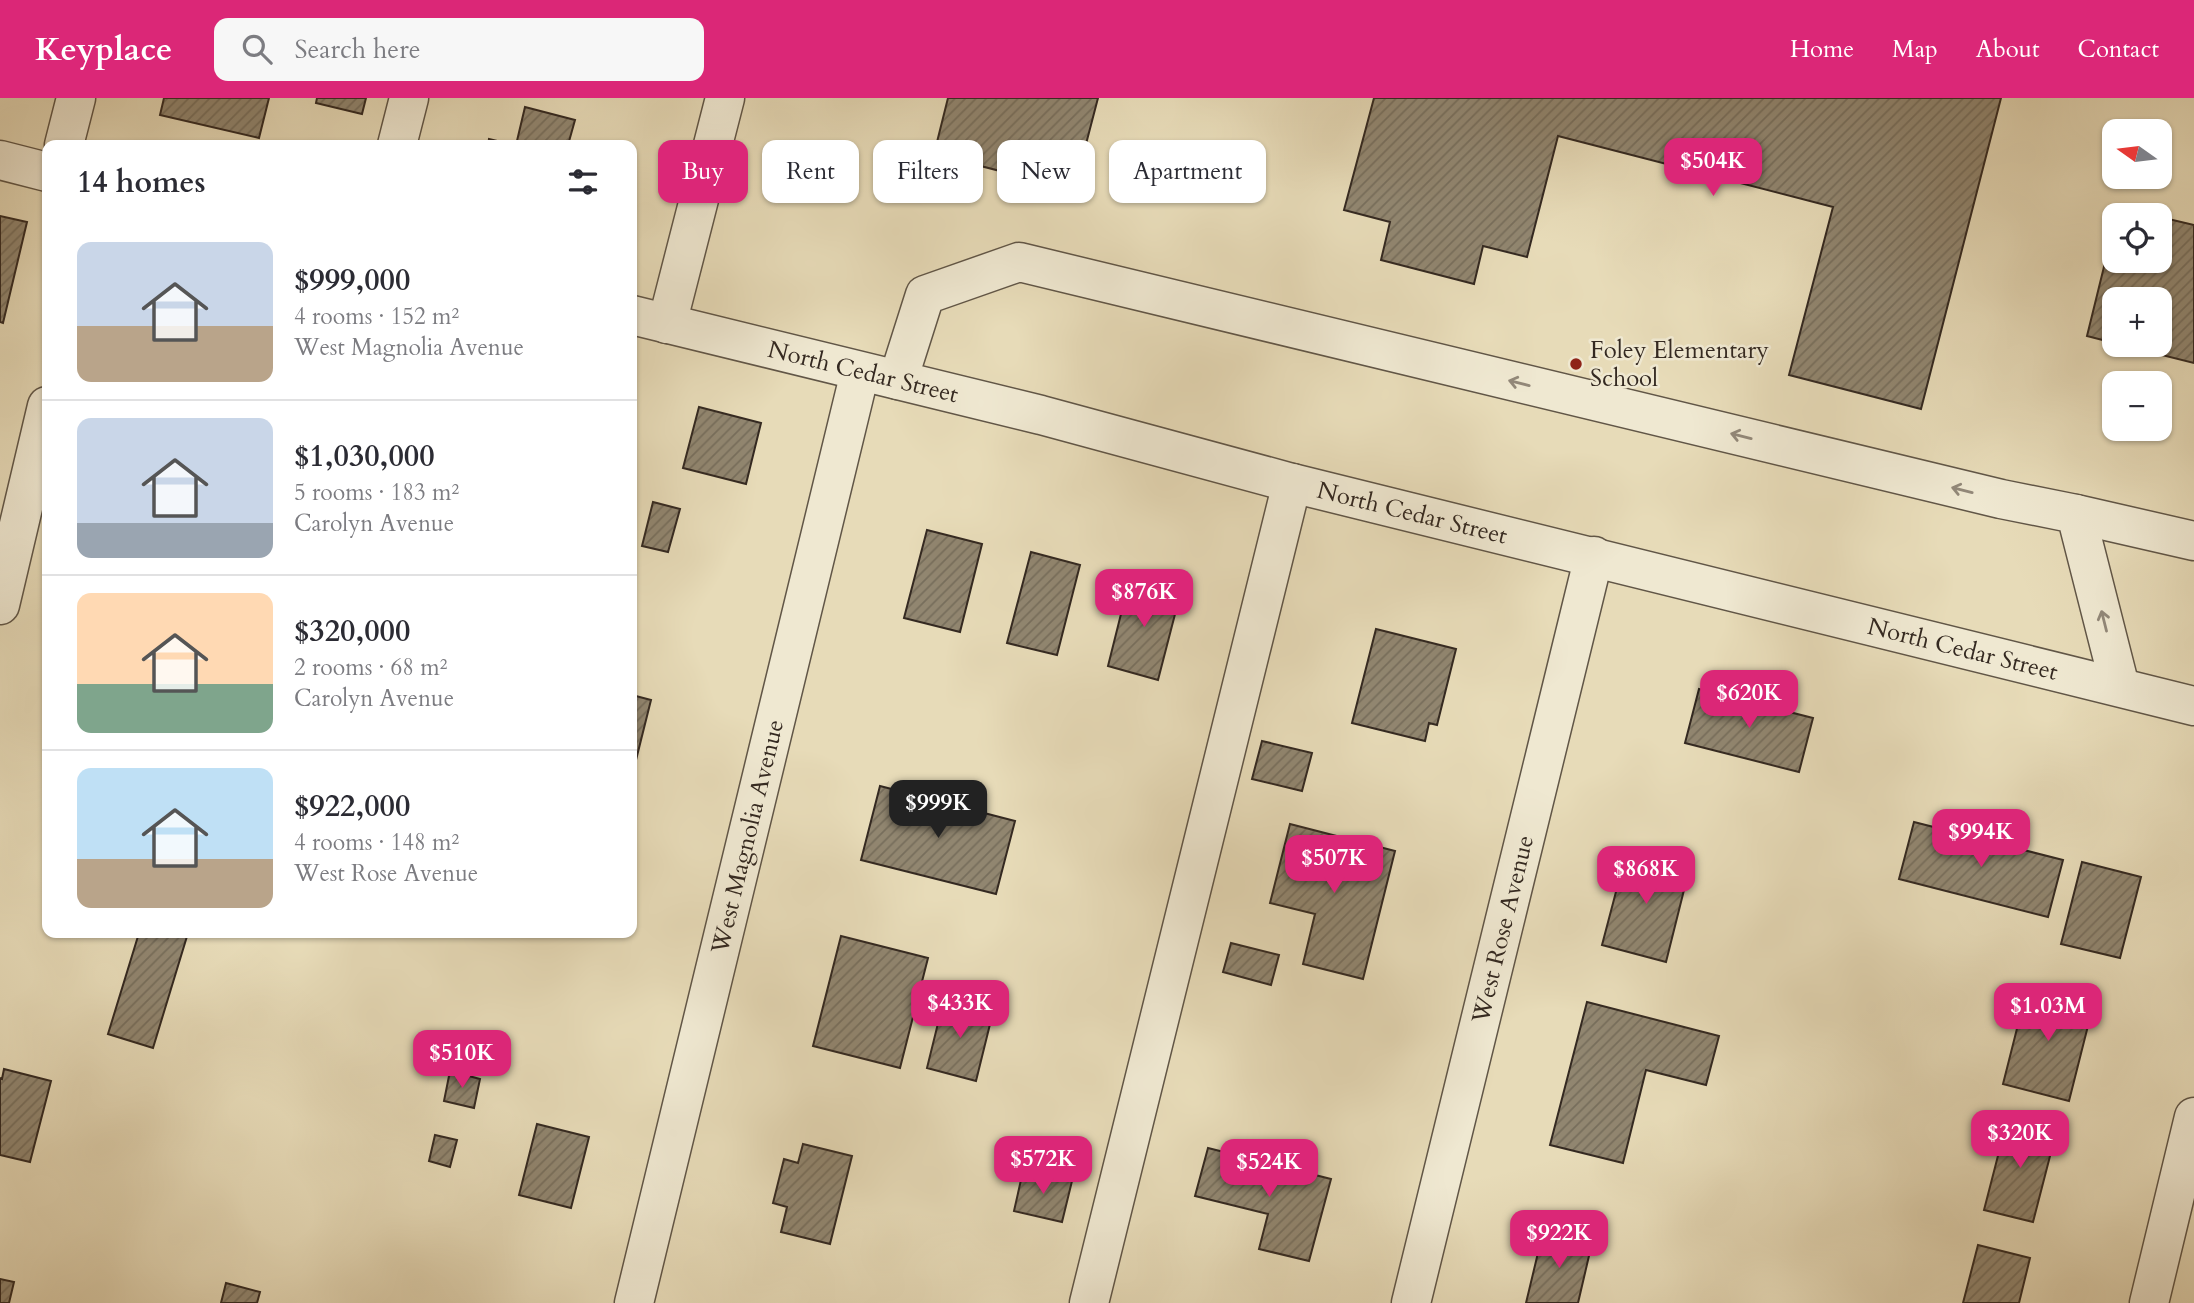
<!DOCTYPE html>
<html lang="en">
<head>
<meta charset="utf-8">
<style>
	:root { --surface:#fff; --page:#f7f7f7; --text:#2b2b33; --muted:#7c7c81; --line:#e1e1e2; --accent:#db2777 }
	body { margin:0; font-family:Cardo,serif; background:var(--page); color:var(--text); height:100vh; display:flex; flex-direction:column; font-size:26px; white-space:nowrap }
	* { box-sizing:border-box; margin:0 }
	p { font-size:23px; color:var(--muted) }
	.icon { flex:none; width:38px; height:38px; fill:none; stroke:currentColor; stroke-width:2; stroke-linecap:round; stroke-linejoin:round }
	.map { position:relative; flex:1; overflow:hidden }
	.details { position:absolute; left:42px; top:42px; width:595px; height:798px; display:flex; flex-direction:column; background:var(--surface); border-radius:14px; box-shadow:0 2px 5px #0004 }
	.details>* { flex:none }
	.top-card { position:absolute; left:658px; top:42px; width:665px; height:63px; display:flex; gap:14px }
	.needle { width:46px; rotate:284deg }
	.tools { position:absolute; left:2102px; top:21px; display:grid; gap:14px }
	.tools a { display:grid; place-items:center; width:70px; height:70px; border-radius:14px; background:var(--surface); box-shadow:0 2px 5px #0004; font-size:35px }
	.price { position:absolute; translate:-50% -60px; padding:0 16px; border-radius:14px; background:var(--accent); color:#fff; font-size:23px; line-height:46px; filter:drop-shadow(0 2px 4px #0008) }
	.price::after { content:''; position:absolute; left:50%; top:42px; width:21px; height:16px; margin-left:-10px; background:inherit; clip-path:polygon(0 0,100% 0,50% 100%) }
	.price.current { background:#222; color:#fff }
	ul { padding:0; list-style:none }
	li { display:flex; align-items:center; gap:21px; height:175px; padding:0 35px }
	li+li { border-top:2px solid var(--line) }
	li span { display:grid; place-items:center; flex:none; width:196px; height:140px; border-radius:14px; color:#555 }
	li>.icon { margin-inline-start:auto }
	span .icon { width:84px; height:84px; fill:#fffc; stroke-width:1 }
	li b { font-size:30px }
	h2 { display:flex; justify-content:space-between; align-items:center; height:84px; padding:0 35px; font-size:30px }
	.tag { padding:0 24px; border-radius:14px; background:var(--surface); box-shadow:0 2px 5px #0004; font-size:24px; line-height:63px }
	.tag.current { background:var(--accent); color:#fff }
	header { display:flex; align-items:center; gap:42px; box-sizing:border-box; height:98px; padding:0 35px; background:var(--accent); color:#fff }
	header strong { font-size:33px }
	nav { display:flex; gap:38px; margin-inline-start:auto; font-size:24px }
	.search { width:490px; height:63px; background:var(--page); display:flex; align-items:center; gap:18px; box-sizing:border-box; padding:0 24px; border-radius:14px; color:var(--muted); font-size:26px }
	.map>svg:first-child { display:block }
	.building { fill:url(#building-hatch); stroke:#342921; stroke-width:2 }
	.lines { fill:none; stroke-linecap:round; stroke-linejoin:round }
	.minor-casing { stroke:#615647; stroke-width:41 }
	.minor { stroke:#efe8d1; stroke-width:38 }
	.oneway { stroke:#928879 }
	.poi-dot { fill:#8f2418; stroke:#efe8d1; stroke-width:2.5 }
	.labels { text-anchor:middle; stroke-width:5; stroke-linejoin:round; paint-order:stroke }
	.poi-label { font-size:24px; fill:#342921; stroke:#efe8d1; text-anchor:start }
	.street-label { font-size:24px; fill:#342921; stroke:#efe8d1 }
</style>
</head>
<body>
<header>
<strong>Keyplace</strong>
<div class="search"><svg class="icon" aria-label="search" viewBox="0 0 24 24"><circle cx="10" cy="10" r="6"/><path d="M15 15l6 6"/></svg>Search here</div>
<nav><a>Home</a><a>Map</a><a>About</a><a>Contact</a></nav>
</header>
<div class="map">
<svg width="2194" height="1205" viewBox="0 0 2194 1205">
	<defs>
		<pattern id="building-hatch" width="6" height="6" patternUnits="userSpaceOnUse" patternTransform="scale(1.75)"><rect width="6" height="6" fill="#918670"/><path d="M-1 1l2-2M0 6l6-6M5 7l2-2" fill="none" stroke="#776e5c"/></pattern>
	</defs>
	<rect width="100%" height="100%" fill="#e7dbb8"/>
	<filter id="stains"><feTurbulence type="fractalNoise" baseFrequency=".00286" numOctaves="4"/><feColorMatrix values="0 0 0 0 .2 0 0 0 0 .09 0 0 0 0 .02 0 0 0 .5 -.17"/></filter>
	<radialGradient id="worn" r=".72"><stop offset=".6" stop-color="#630" stop-opacity="0"/><stop offset="1" stop-color="#630" stop-opacity=".3"/></radialGradient>
	<path class="building" d="M164,0H269L259,40L160,17Z
		M317,0H366L362,16L316,5Z
		M948,0H1098L1074,92L934,56Z
		M1374,0H2001L1921,311L1789,277L1833,109L1558,38L1527,159L1483,148L1474,186L1381,162L1390,124L1344,112Z
		M525,9L575,22L568,47H516Z
		M489,41L514,47H488Z
		M2119,109L2153,117H2117Z
		M0,118L27,124L3,225L0,224Z
		M2160,119L2194,127V265L2122,247H2160V201H2114V245L2087,238L2114,128V163H2160Z
		M699,309L761,325L746,386L683,370Z
		M653,404L680,411L668,454L642,448Z
		M927,432L982,446L960,534L904,520Z
		M1031,454L1080,467L1057,557L1007,545Z
		M1130,480L1181,493L1158,582L1108,568Z
		M1376,531L1456,551L1437,627L1429,625L1425,643L1352,625Z
		M1699,591L1813,620L1799,674L1685,645Z
		M632,597L651,602L636,662L632,661Z
		M1262,643L1312,655L1302,693L1252,681Z
		M880,688L1015,723L996,796L861,762Z
		M1914,724L2063,762L2048,819L1899,781Z
		M1290,726L1395,753L1363,881L1303,866L1315,816L1270,805Z
		M1627,752L1690,768L1666,864L1602,847Z
		M2082,764L2141,779L2120,860L2061,846Z
		M139,835H188L153,950L108,936Z
		M841,838L928,860L900,970L813,948Z
		M1231,845L1279,857L1271,887L1223,874Z
		M2028,887L2094,904L2069,1003L2003,986Z
		M944,901L993,914L976,983L927,970Z
		M1587,904L1719,938L1706,987L1646,972L1623,1065L1550,1047Z
		M4,971L51,983L30,1064L0,1057V980L2,981Z
		M450,973L480,981L474,1010L444,1003Z
		M2008,1019L2057,1031L2033,1124L1984,1112Z
		M537,1026L589,1039L571,1110L519,1097Z
		M435,1037L457,1042L450,1069L429,1063Z
		M803,1046L852,1058L830,1146L781,1134L787,1109L773,1105L784,1061L798,1065Z
		M1208,1050L1331,1081L1309,1163L1259,1151L1268,1116L1195,1098Z
		M1023,1073L1072,1083L1062,1124L1014,1113Z
		M1543,1134L1592,1145L1578,1205H1526Z
		M1978,1147L2030,1160L2019,1205H1963Z
		M0,1181L14,1184L9,1205H0Z
		M226,1185L260,1194L257,1205H221Z"/>
	<g class="lines">
		<defs>
			<g id="minor">
				<path d="M64,47L76,0"/>
				<path d="M397,47L409,0"/>
				<path d="M0,62L47,74"/>
				<path id="s1" d="M632,217L1041,317L1292,385L2194,608"/>
				<path d="M667,226L725,0"/>
				<path d="M898,282L925,197L1019,164L2001,401L2076,416L2120,589"/>
				<path d="M2076,416L2194,443"/>
				<path d="M0,507L47,308"/>
				<path id="s2" d="M634,1205L860,274"/>
				<path d="M1089,1205L1292,385"/>
				<path id="s3" d="M1411,1205L1594,458"/>
				<path d="M2149,1205L2194,1019"/>
			</g>
		</defs>
		<use href="#minor" class="minor-casing"/>
		<use href="#minor" class="minor"/>
	</g>
	<defs><path id="oneway-shaft" d="M-6 0H5M1.5-3L5.5 0L1.5 3" fill="none" stroke-width="1.6" stroke-linecap="round" stroke-linejoin="round" transform="scale(1.75)"/></defs>
	<g class="oneway">
		<use href="#oneway-shaft" transform="translate(1519 285) rotate(-166)"/>
		<use href="#oneway-shaft" transform="translate(1741 338) rotate(-166)"/>
		<use href="#oneway-shaft" transform="translate(1962 392) rotate(-166)"/>
		<use href="#oneway-shaft" transform="translate(2104 523) rotate(-104)"/>
	</g>
	<circle class="poi-dot" cx="1576" cy="266" r="7"/>
	<g class="labels">
		<g class="poi-label">
			<text x="1590" y="260">Foley Elementary<tspan x="1590" dy="28">School</tspan></text>
		</g>
		<g class="street-label">
			<text dy="8" stroke="none"><textPath href="#s1" startOffset="238">North Cedar Street</textPath></text>
			<text dy="8" stroke="none"><textPath href="#s1" startOffset="805">North Cedar Street</textPath></text>
			<text dy="8" stroke="none"><textPath href="#s1" startOffset="1372">North Cedar Street</textPath></text>
			<text dy="8" stroke="none"><textPath href="#s2" startOffset="480">West Magnolia Avenue</textPath></text>
			<text dy="8" stroke="none"><textPath href="#s3" startOffset="385">West Rose Avenue</textPath></text>
		</g>
	</g>
	<rect width="100%" height="100%" filter="url(#stains)"/>
	<rect width="100%" height="100%" fill="url(#worn)"/>
</svg>
<div class="tools">
<a><svg class="needle" viewBox="-14 -14 28 28"><path d="M0-13l5 13h-10z" fill="#e53935"/><path d="M0 13l5-13h-10z" fill="#7c7c81"/></svg></a>
<a><svg class="icon" aria-label="locate" viewBox="0 0 24 24"><circle cx="12" cy="12" r="6"/><path d="M12 2v4M12 18v4M2 12h4M18 12h4"/></svg></a>
<a>+</a>
<a>−</a>
</div>
<b class="price" style="left:1713px;top:100px">$504K</b>
<b class="price" style="left:1144px;top:531px">$876K</b>
<b class="price" style="left:1749px;top:632px">$620K</b>
<b class="price current" style="left:938px;top:742px">$999K</b>
<b class="price" style="left:1981px;top:771px">$994K</b>
<b class="price" style="left:1334px;top:797px">$507K</b>
<b class="price" style="left:1646px;top:808px">$868K</b>
<b class="price" style="left:960px;top:942px">$433K</b>
<b class="price" style="left:2048px;top:945px">$1.03M</b>
<b class="price" style="left:462px;top:992px">$510K</b>
<b class="price" style="left:2020px;top:1072px">$320K</b>
<b class="price" style="left:1043px;top:1098px">$572K</b>
<b class="price" style="left:1269px;top:1101px">$524K</b>
<b class="price" style="left:1559px;top:1172px">$922K</b>
<div class="top-card">
<a class="tag current">Buy</a>
<a class="tag">Rent</a>
<a class="tag">Filters</a>
<a class="tag">New</a>
<a class="tag">Apartment</a>
</div>
<section class="details">
<h2>14 homes<svg class="icon" aria-label="filters" viewBox="0 0 24 24"><path d="M4 7h16M4 17h16"/><circle cx="9" cy="7" r="2"/><circle cx="15" cy="17" r="2"/></svg></h2>
<ul>
<li><span style="background:linear-gradient(#c9d6e8 60%,#b9a48a 0)"><svg class="icon" aria-label="home" viewBox="0 0 24 24"><path d="M3 11l9-7 9 7M6 9v11h12V9"/></svg></span><div><b>$999,000</b><p>4 rooms · 152 m²</p><p>West Magnolia Avenue</p></div></li>
<li><span style="background:linear-gradient(#c9d6e8 75%,#9aa5b1 0)"><svg class="icon" aria-label="home" viewBox="0 0 24 24"><path d="M3 11l9-7 9 7M6 9v11h12V9"/></svg></span><div><b>$1,030,000</b><p>5 rooms · 183 m²</p><p>Carolyn Avenue</p></div></li>
<li><span style="background:linear-gradient(#ffd9b3 65%,#7fa58c 0)"><svg class="icon" aria-label="home" viewBox="0 0 24 24"><path d="M3 11l9-7 9 7M6 9v11h12V9"/></svg></span><div><b>$320,000</b><p>2 rooms · 68 m²</p><p>Carolyn Avenue</p></div></li>
<li><span style="background:linear-gradient(#bfe0f5 65%,#b9a48a 0)"><svg class="icon" aria-label="home" viewBox="0 0 24 24"><path d="M3 11l9-7 9 7M6 9v11h12V9"/></svg></span><div><b>$922,000</b><p>4 rooms · 148 m²</p><p>West Rose Avenue</p></div></li>
</ul>
</section>
</div>
</body>
</html>
